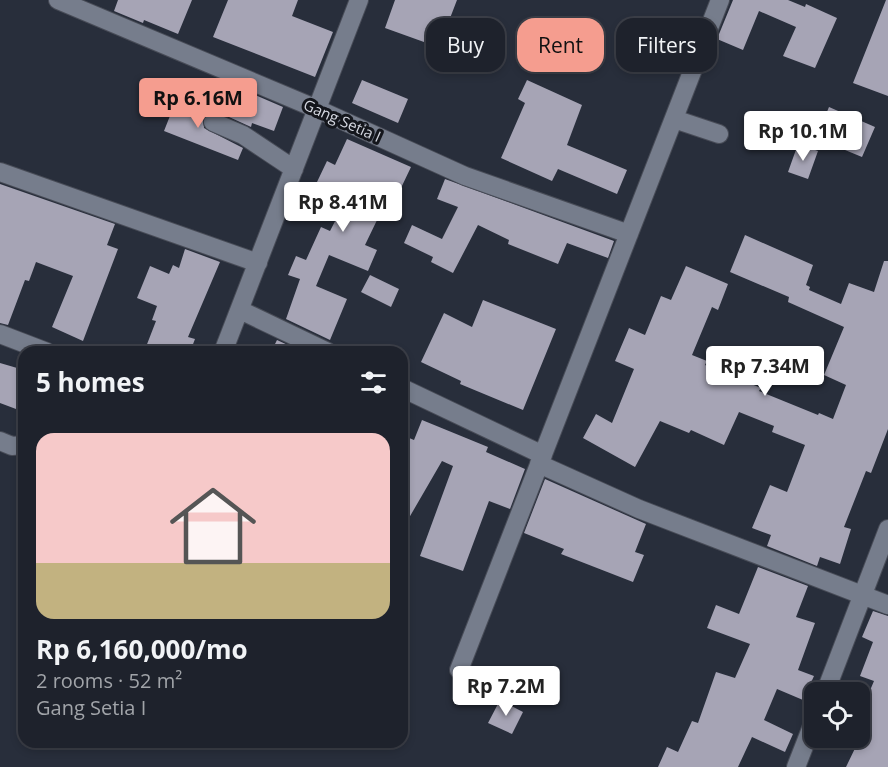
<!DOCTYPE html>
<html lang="en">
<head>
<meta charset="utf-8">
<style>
	:root { --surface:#1e222c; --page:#262a34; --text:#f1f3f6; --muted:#a1a4a9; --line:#3c3f48; --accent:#f59d8f }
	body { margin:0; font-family:"Open Sans",sans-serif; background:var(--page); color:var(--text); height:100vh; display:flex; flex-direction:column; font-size:22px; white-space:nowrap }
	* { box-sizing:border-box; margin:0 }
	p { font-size:20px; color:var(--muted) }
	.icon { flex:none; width:33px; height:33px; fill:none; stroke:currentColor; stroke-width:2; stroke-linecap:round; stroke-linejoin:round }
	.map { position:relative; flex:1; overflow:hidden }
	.panel { position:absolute; left:18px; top:346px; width:390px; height:402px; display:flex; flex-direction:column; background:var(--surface); border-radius:18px; box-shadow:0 3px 9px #0003,0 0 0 2px var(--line) }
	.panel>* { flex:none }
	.top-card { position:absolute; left:426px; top:18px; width:372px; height:54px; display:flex; gap:12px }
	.controls { position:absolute; left:804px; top:682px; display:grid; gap:12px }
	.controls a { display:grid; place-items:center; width:66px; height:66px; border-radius:12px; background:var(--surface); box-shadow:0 3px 9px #0003,0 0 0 2px var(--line); font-size:30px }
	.price { position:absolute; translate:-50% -51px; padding:0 14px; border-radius:6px; background:#fff; color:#222; font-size:20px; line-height:39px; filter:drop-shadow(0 2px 3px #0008) }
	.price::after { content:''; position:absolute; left:50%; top:36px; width:18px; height:14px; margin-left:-9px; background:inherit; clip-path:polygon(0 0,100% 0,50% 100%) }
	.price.selected { background:var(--accent); color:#111 }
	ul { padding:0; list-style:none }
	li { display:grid; align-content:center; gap:12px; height:318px; padding:0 18px }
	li+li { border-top:2px solid var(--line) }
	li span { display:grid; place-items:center; height:186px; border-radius:18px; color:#555 }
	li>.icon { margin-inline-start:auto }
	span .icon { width:108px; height:108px; fill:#fffc; stroke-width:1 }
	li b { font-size:26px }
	h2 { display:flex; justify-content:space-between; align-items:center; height:72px; padding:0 18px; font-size:26px }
	.tag { padding:0 21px; border-radius:18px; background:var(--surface); box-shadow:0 3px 9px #0003,0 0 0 2px var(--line); font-size:21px; line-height:54px }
	.tag.selected { background:var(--accent); color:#111 }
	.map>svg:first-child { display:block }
	.building { fill:#a6a4b5 }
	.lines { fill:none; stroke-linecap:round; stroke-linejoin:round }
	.street-casing { stroke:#484c57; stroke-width:20 }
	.street { stroke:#767d8c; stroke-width:18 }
	.labels { text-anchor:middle; stroke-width:6; stroke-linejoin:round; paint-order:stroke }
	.street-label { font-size:15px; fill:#d4d7e0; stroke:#14161c }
</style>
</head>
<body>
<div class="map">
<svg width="888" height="767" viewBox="0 0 888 767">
	<rect width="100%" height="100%" fill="#282e3b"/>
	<path class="building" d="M118,0H192L178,34L144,20L143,23L114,11Z
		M228,0H298L292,16L333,32L315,77L213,37Z
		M395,0H457L447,26L457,30L449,51L385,28Z
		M733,0H788L805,7L806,4L837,18L815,68L783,56L796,27L759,11L743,50L717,39Z
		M886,0H888V96L853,83Z
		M362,80L408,99L398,123L352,103Z
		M527,80L582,105L567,145L627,170L617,194L558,169L552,181L501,158L525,103L518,99Z
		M230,84L283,107L274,131L252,123L251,127L218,112Z
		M177,98L217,112L207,113L203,117L204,128L243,148L238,160L164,131Z
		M829,107L875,127L862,157L816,138Z
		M347,139L411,167L400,190L386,184L371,214L378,218L365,245L377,250L368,271L329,255L316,286L347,299L330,340L286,319L300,279L288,275L296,256L306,260L321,227L330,231L348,196L317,182L327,161L335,165Z
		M798,144L818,151L808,179L788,172Z
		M445,179L614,241L608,258L567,243L558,264L508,244L509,240L478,225L453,273L431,262L433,257L404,243L412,225L442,239L458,207L437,199Z
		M0,184L115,224L107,245L118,249L83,341L52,327L73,276L36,262L29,281L25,280L8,325L0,323Z
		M745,235L813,265L806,285L810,287L809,290L841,304L849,283L874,292L884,261H888V429L871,473L866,471L844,527L851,529L840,564L820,557L817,566L767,546L771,535L752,528L770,485L787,492L805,445L772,432L774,426L739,412L724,445L691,430L689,433L660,421L635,467L583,438L596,414L612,423L634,369L615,361L629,328L645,335L661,296L671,300L686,266L728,284L718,310L712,307L692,355L707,361L705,365L761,388L759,391L818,415L819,413L833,419L846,385L824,375L844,327L788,302L789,297L730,272Z
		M185,249L220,262L188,337L195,339L190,352H144L156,321L152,320L157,306L137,298L150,266L169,274L173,265L179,268Z
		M370,275L399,289L391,307L361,292Z
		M483,300L556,329L523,410L460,384L461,381L421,362L444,313L472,327Z
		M277,340L303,352H271Z
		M0,363L24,370V412L0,403Z
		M422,420L488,447L486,452L525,469L510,509L489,501L463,571L420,556L453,466L442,461L402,530V435L414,440Z
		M545,479L646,524L635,552L644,555L633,582L561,554L564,549L524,533Z
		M758,567L808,586L796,617L815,623L798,670L814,676L803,700L777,689L764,720L793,734L785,752L752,737L738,767H658L667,747L678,752L692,721L698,723L716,672L735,678L750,644L707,628L716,605L739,614Z
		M873,611L888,616V767H846L860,738V714L874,681L860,676L873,642L862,637Z
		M500,700L523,712L512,734L488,723Z"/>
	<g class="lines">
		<defs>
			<path id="street" d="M58,0L317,109L465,176L629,234
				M674,119L719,134
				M213,122L243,135L294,169
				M0,172L258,263
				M240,310L328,352
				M0,334L47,352
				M223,352L359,0
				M402,388L543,455
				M0,441L12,446L24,445
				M539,464L639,509L888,605
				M459,670L720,0
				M825,693L888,529
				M796,767L814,721"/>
		</defs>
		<use href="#street" class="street-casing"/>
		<use href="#street" class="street"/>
	</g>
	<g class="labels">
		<g class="street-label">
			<text transform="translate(342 121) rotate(24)" y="5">Gang Setia I</text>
		</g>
	</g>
</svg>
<div class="controls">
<a><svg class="icon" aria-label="locate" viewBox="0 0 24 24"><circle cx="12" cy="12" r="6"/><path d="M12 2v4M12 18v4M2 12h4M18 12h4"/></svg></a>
</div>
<b class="price selected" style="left:198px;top:129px">Rp 6.16M</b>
<b class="price" style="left:803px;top:162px">Rp 10.1M</b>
<b class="price" style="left:343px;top:233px">Rp 8.41M</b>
<b class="price" style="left:765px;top:397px">Rp 7.34M</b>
<b class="price" style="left:506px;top:717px">Rp 7.2M</b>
<div class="top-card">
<a class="tag">Buy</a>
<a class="tag selected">Rent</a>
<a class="tag">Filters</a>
</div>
<section class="panel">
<h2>5 homes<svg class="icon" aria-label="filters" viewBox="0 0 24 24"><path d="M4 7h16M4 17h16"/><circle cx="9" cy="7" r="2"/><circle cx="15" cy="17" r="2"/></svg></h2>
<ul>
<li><span style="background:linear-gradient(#f6c9c9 70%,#c2b280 0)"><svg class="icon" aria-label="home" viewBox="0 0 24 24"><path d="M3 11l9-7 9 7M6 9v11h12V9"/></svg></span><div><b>Rp 6,160,000/mo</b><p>2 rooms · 52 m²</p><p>Gang Setia I</p></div></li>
</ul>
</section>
</div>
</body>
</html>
